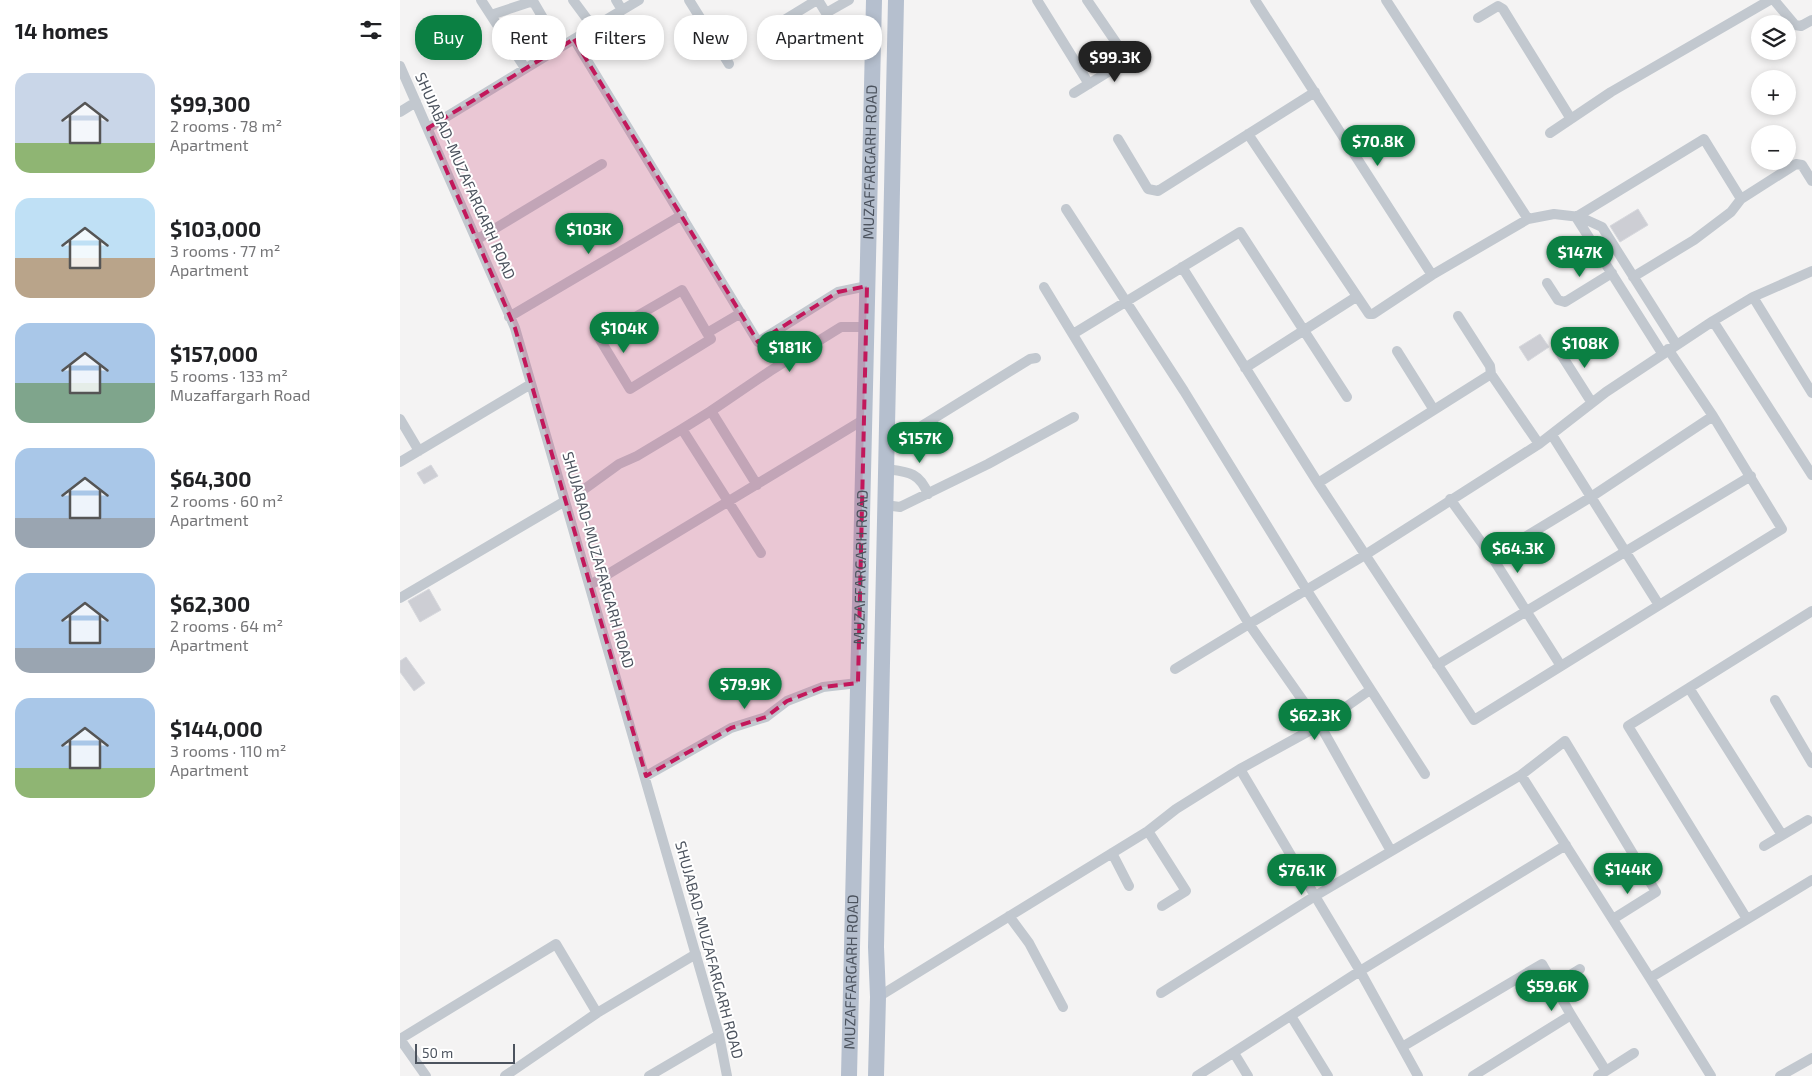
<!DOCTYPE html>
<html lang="en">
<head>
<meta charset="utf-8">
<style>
	:root { --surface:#fff; --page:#f2f2f2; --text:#202124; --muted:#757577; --accent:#0b8043 }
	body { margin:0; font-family:"Exo 2",sans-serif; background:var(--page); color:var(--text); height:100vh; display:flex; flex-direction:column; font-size:19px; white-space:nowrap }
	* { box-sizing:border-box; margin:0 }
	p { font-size:16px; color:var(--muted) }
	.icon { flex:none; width:28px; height:28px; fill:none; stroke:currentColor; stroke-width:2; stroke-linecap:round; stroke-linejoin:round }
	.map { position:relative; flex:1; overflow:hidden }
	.sheet { display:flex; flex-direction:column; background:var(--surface); width:400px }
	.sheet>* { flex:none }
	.banner { position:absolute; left:15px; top:15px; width:475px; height:45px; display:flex; gap:10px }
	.fabs { position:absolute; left:1351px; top:15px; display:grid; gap:10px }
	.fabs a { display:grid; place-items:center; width:45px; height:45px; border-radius:50%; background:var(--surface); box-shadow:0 2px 8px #0003; font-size:25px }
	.scale { position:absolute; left:15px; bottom:12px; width:100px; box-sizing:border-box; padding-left:5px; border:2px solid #4c535e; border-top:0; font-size:14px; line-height:18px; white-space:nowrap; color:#4c535e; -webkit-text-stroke:4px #fff; paint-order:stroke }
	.price { position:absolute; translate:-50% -42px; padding:0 11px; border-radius:18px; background:var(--accent); color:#fff; font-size:16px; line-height:32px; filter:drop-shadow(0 1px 2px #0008) }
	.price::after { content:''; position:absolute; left:50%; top:30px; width:15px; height:11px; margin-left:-8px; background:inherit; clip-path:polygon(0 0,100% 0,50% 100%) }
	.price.active { background:#222; color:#fff }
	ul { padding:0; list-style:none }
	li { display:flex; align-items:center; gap:15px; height:125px; padding:0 15px }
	li span { display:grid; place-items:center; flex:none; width:140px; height:100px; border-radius:15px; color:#555 }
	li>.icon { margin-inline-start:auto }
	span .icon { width:60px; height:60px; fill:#fffc; stroke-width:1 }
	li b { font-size:21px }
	h2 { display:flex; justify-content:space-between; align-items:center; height:60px; padding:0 15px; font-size:21px }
	.tag { padding:0 18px; border-radius:20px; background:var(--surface); box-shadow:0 2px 8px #0003; font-size:18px; line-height:45px }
	.tag.active { background:var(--accent); color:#fff }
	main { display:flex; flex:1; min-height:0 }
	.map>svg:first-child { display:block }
	.building { fill:#cdced4; stroke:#d7d8dd }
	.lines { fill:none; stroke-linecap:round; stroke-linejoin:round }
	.street { stroke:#c2c8cf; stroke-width:10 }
	.primary { stroke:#b5bfce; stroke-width:16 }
	.marked { fill:#c2185b; fill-opacity:0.2; stroke:#c2185b; stroke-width:4; stroke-dasharray:10 6; stroke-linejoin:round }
	.labels { text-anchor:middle; stroke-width:4; stroke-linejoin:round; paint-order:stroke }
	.street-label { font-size:15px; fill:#4c535e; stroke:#fff }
</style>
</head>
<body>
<main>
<section class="sheet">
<h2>14 homes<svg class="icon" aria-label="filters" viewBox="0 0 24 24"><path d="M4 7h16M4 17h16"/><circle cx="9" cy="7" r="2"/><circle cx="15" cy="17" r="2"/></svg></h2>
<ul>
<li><span style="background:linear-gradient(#c9d6e8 70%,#8fb573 0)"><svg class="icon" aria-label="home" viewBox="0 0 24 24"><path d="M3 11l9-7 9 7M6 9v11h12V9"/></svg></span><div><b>$99,300</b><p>2 rooms · 78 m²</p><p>Apartment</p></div></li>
<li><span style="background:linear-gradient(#bfe0f5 60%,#b9a48a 0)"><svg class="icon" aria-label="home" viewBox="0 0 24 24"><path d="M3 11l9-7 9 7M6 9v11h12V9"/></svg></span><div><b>$103,000</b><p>3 rooms · 77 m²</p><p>Apartment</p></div></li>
<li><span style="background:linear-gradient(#a9c7e8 60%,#7fa58c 0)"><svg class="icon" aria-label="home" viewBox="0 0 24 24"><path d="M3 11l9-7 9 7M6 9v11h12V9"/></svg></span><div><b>$157,000</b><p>5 rooms · 133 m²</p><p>Muzaffargarh Road</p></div></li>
<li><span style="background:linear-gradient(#a9c7e8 70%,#9aa5b1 0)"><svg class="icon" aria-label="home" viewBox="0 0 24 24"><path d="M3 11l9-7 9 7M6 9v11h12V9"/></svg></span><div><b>$64,300</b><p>2 rooms · 60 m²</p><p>Apartment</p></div></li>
<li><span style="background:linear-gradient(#a9c7e8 75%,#9aa5b1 0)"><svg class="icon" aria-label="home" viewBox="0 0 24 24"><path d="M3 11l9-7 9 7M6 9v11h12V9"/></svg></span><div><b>$62,300</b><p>2 rooms · 64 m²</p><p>Apartment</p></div></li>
<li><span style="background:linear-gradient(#a9c7e8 70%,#8fb573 0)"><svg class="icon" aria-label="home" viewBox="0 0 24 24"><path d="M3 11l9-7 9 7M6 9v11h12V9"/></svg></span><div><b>$144,000</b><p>3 rooms · 110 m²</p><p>Apartment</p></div></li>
</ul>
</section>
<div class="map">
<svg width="1412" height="1076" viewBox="0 0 1412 1076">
	<rect width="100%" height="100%" fill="#f4f3f3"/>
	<path class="building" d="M1238,209L1248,225L1220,242L1210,226Z
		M1140,334L1149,347L1128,361L1119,347Z
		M31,465L38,476L24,484L17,473Z
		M29,589L41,610L20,622L8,601Z
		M6,657L25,683L14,691L0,672V661Z"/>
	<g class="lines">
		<path class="street" d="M81,0L125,68
			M173,0L193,27
			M216,0L222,10
			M289,0L329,64
			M418,0L426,13L449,0
			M637,0L689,84
			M687,0L728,60
			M855,0L1032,275L1128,219
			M986,0L1128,219L1154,214L1180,217L1202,227L1276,344
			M1374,0L1395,25L1401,26L1412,20
			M91,15L133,1L160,47
			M1078,18L1098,6L1103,9L1171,119
			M381,22L417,0
			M174,39L239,0
			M0,66L115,328L319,1035L327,1076
			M674,93L742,51
			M0,112L16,102
			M28,128L174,39L358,342L438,292L467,286
			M1150,133L1211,92L1370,0
			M848,134L969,314H973L1032,275
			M718,139L748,189L758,191L915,92
			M666,209L784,391L906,589L1025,774
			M76,240L202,164
			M782,267L918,483L1074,720L1382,529L1313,416L1268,349
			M1233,277L1294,240L1331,212L1341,199L1396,164L1402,165L1412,181
			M1147,283L1158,300L1165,302L1212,273
			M644,287L849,624L965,555L1139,444L1206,392L1313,321L1353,297L1412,271
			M1353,297L1412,393
			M1058,316L1090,366L1091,374
			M109,317L282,215
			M1313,321L1412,475
			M307,333L282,290L199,338L230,389L311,339L307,333L341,313
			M673,334L840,232L947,397
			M1157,348L1192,403
			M997,351L1034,410
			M1262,353L1176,217L1304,139L1341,199
			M845,368L956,297
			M311,411L370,371L441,327H466
			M0,419L19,451
			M282,429L311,411L357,485
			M1152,435L1259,605
			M486,448L630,359L636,358
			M0,462L131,384
			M486,469C508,472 519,472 528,494
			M918,483L1091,374L1139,444
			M179,493L219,464L237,456L282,429L361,553
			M1050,499L1092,557L1161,666
			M485,505L500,507L588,464L674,417
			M1092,557L1191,497L1313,416
			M190,585L463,420
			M0,598L165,501
			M1037,665L1351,476
			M775,669L849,624L920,725L991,851
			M1289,688L1382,835
			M1375,700L1412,763
			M1121,775L1165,741L1256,892L1213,919
			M246,776L331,728L366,717L387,701L423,687L458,683
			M748,831L786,891L762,906
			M1166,845L960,971L915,896L1121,775L1250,978L1412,880
			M1364,846L1408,820
			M712,853L729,886
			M609,916L629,943L663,1007
			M1347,919L1228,726L1412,611
			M1250,978L1311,1076
			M1154,985L1180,969
			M761,993L915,896L840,769L920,725L970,690
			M478,997L748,831L776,809L840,769
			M891,1016L928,1076
			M0,1039L156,944L197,1013L296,954
			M0,1039L26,1076
			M1002,1047L1142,964L1171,1015
			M834,1053L848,1076
			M105,1076L197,1013
			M249,1076L319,1035
			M797,1076L960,971L1018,1076
			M1073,1076L1171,1015L1206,1071
			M1198,1076L1234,1053
			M1380,1076L1412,1058"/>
		<g class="primary">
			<path id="s1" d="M449,1076L474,0"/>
			<path d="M476,1076L478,997L476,947L496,0"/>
		</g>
	</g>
	<path class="marked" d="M174,39L358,342L438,292L467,286L458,683L423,687L387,701L366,717L331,728L246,776L115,328L28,128Z"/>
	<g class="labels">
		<g class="street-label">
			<text dy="5" stroke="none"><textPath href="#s1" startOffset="914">MUZAFFARGARH ROAD</textPath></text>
			<text transform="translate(65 176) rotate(66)" y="5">SHUJABAD-MUZAFARGARH ROAD</text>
			<text transform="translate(198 560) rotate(74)" y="5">SHUJABAD-MUZAFARGARH ROAD</text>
			<text dy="5" stroke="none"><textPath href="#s1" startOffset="509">MUZAFFARGARH ROAD</textPath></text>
			<text transform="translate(309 950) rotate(75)" y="5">SHUJABAD-MUZAFARGARH ROAD</text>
			<text dy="5" stroke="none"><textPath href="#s1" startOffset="104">MUZAFFARGARH ROAD</textPath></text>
		</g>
	</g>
</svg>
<div class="fabs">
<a><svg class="icon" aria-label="layers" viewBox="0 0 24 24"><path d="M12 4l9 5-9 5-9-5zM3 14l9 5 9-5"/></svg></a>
<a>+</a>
<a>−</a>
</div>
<div class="scale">50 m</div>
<b class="price active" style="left:715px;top:83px">$99.3K</b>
<b class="price" style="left:978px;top:167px">$70.8K</b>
<b class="price" style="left:189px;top:255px">$103K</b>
<b class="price" style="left:1180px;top:278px">$147K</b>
<b class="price" style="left:224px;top:354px">$104K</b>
<b class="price" style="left:1185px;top:369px">$108K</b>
<b class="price" style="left:390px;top:373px">$181K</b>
<b class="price" style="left:520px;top:464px">$157K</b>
<b class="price" style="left:1118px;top:574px">$64.3K</b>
<b class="price" style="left:345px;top:710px">$79.9K</b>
<b class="price" style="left:915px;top:741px">$62.3K</b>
<b class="price" style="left:1228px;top:895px">$144K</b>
<b class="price" style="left:902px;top:896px">$76.1K</b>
<b class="price" style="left:1152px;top:1012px">$59.6K</b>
<div class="banner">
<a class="tag active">Buy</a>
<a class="tag">Rent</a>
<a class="tag">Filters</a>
<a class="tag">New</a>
<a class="tag">Apartment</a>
</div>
</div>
</main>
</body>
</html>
